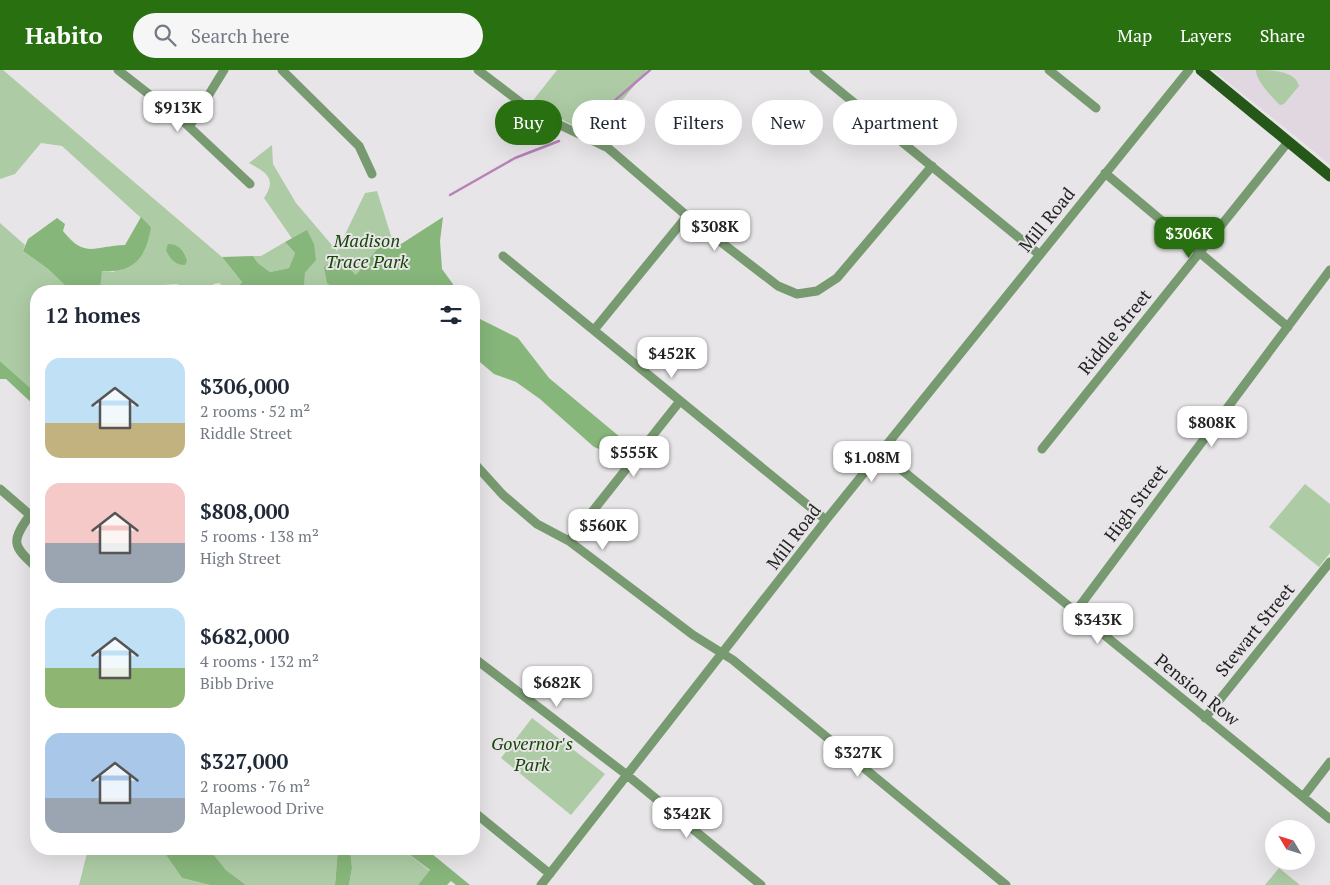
<!DOCTYPE html>
<html lang="en">
<head>
<meta charset="utf-8">
<style>
	:root { --surface:#fff; --page:#f6f6f7; --text:#1f2937; --muted:#747a83; --accent:#287010 }
	body { margin:0; font-family:"PT Serif",serif; background:var(--page); color:var(--text); height:100vh; display:flex; flex-direction:column; font-size:19px; white-space:nowrap }
	* { box-sizing:border-box; margin:0 }
	p { font-size:16px; color:var(--muted) }
	.icon { flex:none; width:28px; height:28px; fill:none; stroke:currentColor; stroke-width:2; stroke-linecap:round; stroke-linejoin:round }
	.map { position:relative; flex:1; overflow:hidden }
	.side { position:absolute; left:30px; top:215px; width:450px; height:570px; display:flex; flex-direction:column; background:var(--surface); border-radius:20px; box-shadow:0 5px 20px #0002 }
	.side>* { flex:none }
	.guide { position:absolute; left:495px; top:30px; width:475px; height:45px; display:flex; gap:10px }
	.needle { width:32px; rotate:308deg }
	.tools { position:absolute; left:1265px; top:750px; display:grid; gap:10px }
	.tools a { display:grid; place-items:center; width:50px; height:50px; border-radius:50%; background:var(--surface); box-shadow:0 5px 20px #0002; font-size:25px }
	.price { position:absolute; translate:-50% -42px; padding:0 11px; border-radius:10px; background:#fff; color:#222; font-size:16px; line-height:32px; filter:drop-shadow(0 1px 2px #0008) }
	.price::after { content:''; position:absolute; left:50%; top:30px; width:15px; height:11px; margin-left:-8px; background:inherit; clip-path:polygon(0 0,100% 0,50% 100%) }
	.price.selected { background:var(--accent); color:#fff }
	ul { padding:0; list-style:none }
	li { display:flex; align-items:center; gap:15px; height:125px; padding:0 15px }
	li span { display:grid; place-items:center; flex:none; width:140px; height:100px; border-radius:15px; color:#555 }
	li>.icon { margin-inline-start:auto }
	span .icon { width:60px; height:60px; fill:#fffc; stroke-width:1 }
	li b { font-size:21px }
	h2 { display:flex; justify-content:space-between; align-items:center; height:60px; padding:0 15px; font-size:21px }
	.tag { padding:0 18px; border-radius:22px; background:var(--surface); box-shadow:0 5px 20px #0002; font-size:18px; line-height:45px }
	.tag.selected { background:var(--accent); color:#fff }
	header { display:flex; align-items:center; gap:30px; box-sizing:border-box; height:70px; padding:0 25px; background:var(--accent); color:#fff }
	header strong { font-size:24px }
	nav { display:flex; gap:28px; margin-inline-start:auto; font-size:18px }
	.search { width:350px; height:45px; background:var(--page); display:flex; align-items:center; gap:12px; box-sizing:border-box; padding:0 18px; border-radius:28px; color:var(--muted); font-size:19px }
	.map>svg:first-child { display:block }
	.built { fill:#e0d7e0 }
	.green { fill:#adcca5 }
	.forest { fill:#86b67a }
	.lines { fill:none; stroke-linecap:round; stroke-linejoin:round }
	.stream { stroke:#b682b9; stroke-width:2.5 }
	.minor { stroke:#789a70; stroke-width:9 }
	.major { stroke:#255718; stroke-width:11 }
	.labels { text-anchor:middle; stroke-width:4; stroke-linejoin:round; paint-order:stroke }
	.street-label { font-size:18px; fill:#252425; stroke:#e7e5e7 }
	.park-label { font-size:18px; font-style:italic; fill:#174608; stroke:#e7e5e7 }
</style>
</head>
<body>
<header>
<strong>Habito</strong>
<div class="search"><svg class="icon" aria-label="search" viewBox="0 0 24 24"><circle cx="10" cy="10" r="6"/><path d="M15 15l6 6"/></svg>Search here</div>
<nav><a>Map</a><a>Layers</a><a>Share</a></nav>
</header>
<div class="map">
<svg width="1330" height="815" viewBox="0 0 1330 815">
	<rect width="100%" height="100%" fill="#e7e5e7"/>
	<path class="built" d="M1213,0H1330V95L1315,82Z"/>
	<path class="green" d="M0,0H3L222,187L242,212L235,221H223L220,213L214,214L205,221H180L178,214L162,215L158,221H102L99,219L102,201L114,202L151,157L62,76L41,73L15,104L0,109Z
		M557,0H647L593,66L531,33Z
		M1256,0C1269,0 1296,0 1299,16L1284,34L1280,35C1272,28 1255,9 1256,0Z
		M272,75L273,94L296,133L337,181L365,123L377,121L398,188L368,221H304L305,203L311,196L264,128C278,108 265,102 249,93Z
		M0,153L25,175L23,181L48,199L71,221H36V323L0,291Z
		M285,172L295,183L289,198L270,202L258,193L253,186H261Z
		M1305,414L1330,434V483L1319,497L1269,457Z
		M532,648L605,704L571,745L501,688Z
		M88,779H168L166,785L182,808L210,815H79Z
		M209,779H338L335,815H246L226,800Z
		M350,779H402L430,801L418,815H349L352,798Z
		M1279,798L1300,815H1265Z"/>
	<path class="forest" d="M141,147L151,157C146,187 135,203 102,201L100,219L102,221H71L48,199L23,181L28,169L57,148L65,154L63,161C85,189 94,176 125,175Z
		M443,147L440,171L442,199L458,221H339L327,213L324,197L337,188L356,205L379,177L401,174Z
		M307,160L314,174L316,190L305,203L304,221H235L242,212L222,187L253,186L258,193L270,202L289,198L295,183L285,172Z
		M168,174C179,174 184,181 187,191L185,195C175,195 169,188 166,180Z
		M474,246L518,268L549,308L632,377L623,388L594,377L540,329L516,312L494,304L474,287Z
		M0,291L36,323V337L6,309H0Z
		M168,779H209L226,800L246,815H210L182,808L166,785Z
		M338,779H350L352,798L349,815H335Z
		M402,779H426L470,815H456L451,811L447,815H418L430,800Z"/>
	<g class="lines">
		<path class="stream" d="M580,55L613,32L650,0
			M450,125L515,88L559,71"/>
		<path class="minor" d="M118,0L183,51L250,114
			M282,0L359,76L372,104
			M478,0L533,42L608,78L687,146L778,216L797,224L817,221L837,208L932,96
			M814,0L1040,185
			M1049,0L1096,38
			M189,57L224,0
			M1105,103L1288,257
			M503,186L826,450
			M594,260L687,146
			M1042,379L1288,72
			M881,383L1330,749
			M474,393L503,425L537,454L569,471L693,565L733,590L1006,815
			M0,419L36,450
			M30,445C11,471 12,476 36,497
			M569,471L680,331
			M1076,541L1330,200
			M474,588L627,705L761,815
			M1205,648L1330,492
			M1303,727L1330,692
			M474,742L550,804
			M541,815L826,450L1189,0"/>
		<path class="major" d="M1201,0L1330,106"/>
	</g>
	<g class="labels">
		<g class="street-label">
			<text transform="translate(1047 150) rotate(-51)" y="6">Mill Road</text>
			<text transform="translate(1115 262) rotate(-51)" y="6">Riddle Street</text>
			<text transform="translate(1136 433) rotate(-53)" y="6">High Street</text>
			<text transform="translate(794 467) rotate(-53)" y="6">Mill Road</text>
			<text transform="translate(1255 560) rotate(-51)" y="6">Stewart Street</text>
			<text transform="translate(1197 620) rotate(39)" y="6">Pension Row</text>
		</g>
		<g class="park-label">
			<text x="367" y="177">Madison<tspan x="367" dy="21">Trace Park</tspan></text>
			<text x="532" y="680">Governor's<tspan x="532" dy="21">Park</tspan></text>
		</g>
	</g>
</svg>
<div class="tools">
<a><svg class="needle" viewBox="-14 -14 28 28"><path d="M0-13l5 13h-10z" fill="#e53935"/><path d="M0 13l5-13h-10z" fill="#747a83"/></svg></a>
</div>
<b class="price" style="left:178px;top:63px">$913K</b>
<b class="price" style="left:715px;top:182px">$308K</b>
<b class="price selected" style="left:1189px;top:189px">$306K</b>
<b class="price" style="left:672px;top:309px">$452K</b>
<b class="price" style="left:1212px;top:378px">$808K</b>
<b class="price" style="left:634px;top:408px">$555K</b>
<b class="price" style="left:872px;top:413px">$1.08M</b>
<b class="price" style="left:603px;top:481px">$560K</b>
<b class="price" style="left:1098px;top:575px">$343K</b>
<b class="price" style="left:557px;top:638px">$682K</b>
<b class="price" style="left:858px;top:708px">$327K</b>
<b class="price" style="left:687px;top:769px">$342K</b>
<div class="guide">
<a class="tag selected">Buy</a>
<a class="tag">Rent</a>
<a class="tag">Filters</a>
<a class="tag">New</a>
<a class="tag">Apartment</a>
</div>
<section class="side">
<h2>12 homes<svg class="icon" aria-label="filters" viewBox="0 0 24 24"><path d="M4 7h16M4 17h16"/><circle cx="9" cy="7" r="2"/><circle cx="15" cy="17" r="2"/></svg></h2>
<ul>
<li><span style="background:linear-gradient(#bfe0f5 65%,#c2b280 0)"><svg class="icon" aria-label="home" viewBox="0 0 24 24"><path d="M3 11l9-7 9 7M6 9v11h12V9"/></svg></span><div><b>$306,000</b><p>2 rooms · 52 m²</p><p>Riddle Street</p></div></li>
<li><span style="background:linear-gradient(#f6c9c9 60%,#9aa5b1 0)"><svg class="icon" aria-label="home" viewBox="0 0 24 24"><path d="M3 11l9-7 9 7M6 9v11h12V9"/></svg></span><div><b>$808,000</b><p>5 rooms · 138 m²</p><p>High Street</p></div></li>
<li><span style="background:linear-gradient(#bfe0f5 60%,#8fb573 0)"><svg class="icon" aria-label="home" viewBox="0 0 24 24"><path d="M3 11l9-7 9 7M6 9v11h12V9"/></svg></span><div><b>$682,000</b><p>4 rooms · 132 m²</p><p>Bibb Drive</p></div></li>
<li><span style="background:linear-gradient(#a9c7e8 65%,#9aa5b1 0)"><svg class="icon" aria-label="home" viewBox="0 0 24 24"><path d="M3 11l9-7 9 7M6 9v11h12V9"/></svg></span><div><b>$327,000</b><p>2 rooms · 76 m²</p><p>Maplewood Drive</p></div></li>
</ul>
</section>
</div>
</body>
</html>
